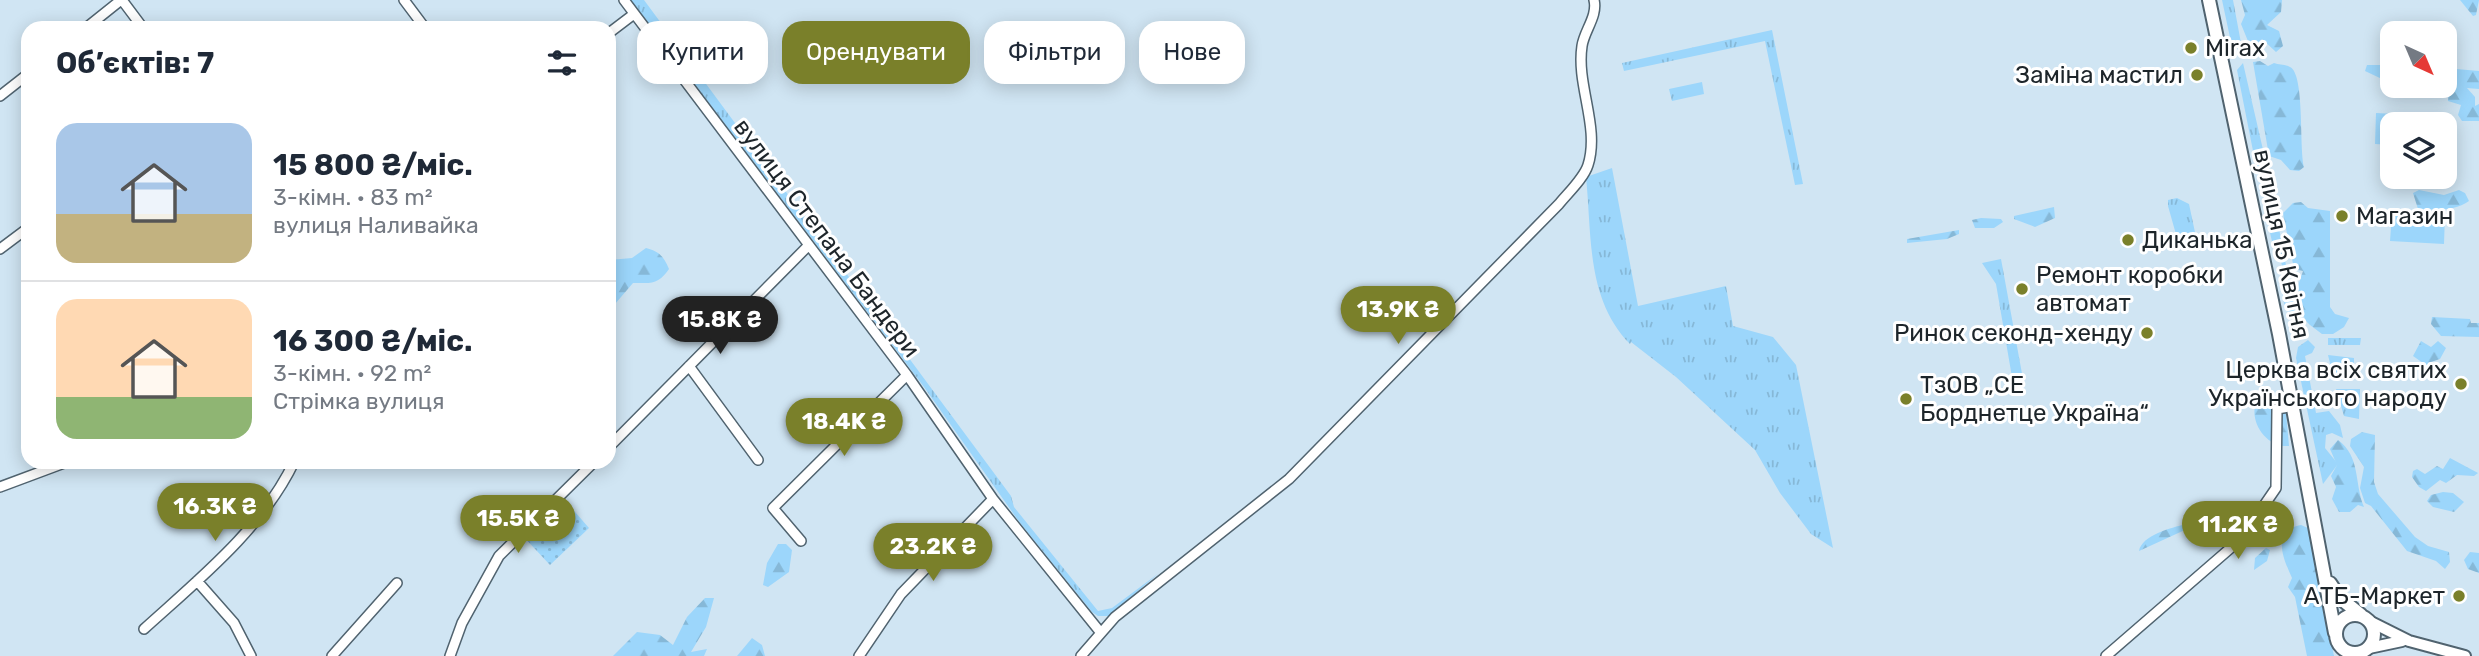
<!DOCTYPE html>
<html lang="uk">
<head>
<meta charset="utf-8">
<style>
	:root { --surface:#fff; --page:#f6f6f7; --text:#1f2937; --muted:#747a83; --line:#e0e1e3; --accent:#7a802a }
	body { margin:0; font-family:Rubik,sans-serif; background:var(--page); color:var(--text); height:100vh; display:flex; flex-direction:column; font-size:26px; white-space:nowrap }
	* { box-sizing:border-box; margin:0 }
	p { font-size:23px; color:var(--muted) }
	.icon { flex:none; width:38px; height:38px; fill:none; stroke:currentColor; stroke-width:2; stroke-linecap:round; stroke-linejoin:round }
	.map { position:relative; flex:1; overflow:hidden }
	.drawer { position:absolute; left:21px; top:21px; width:595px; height:448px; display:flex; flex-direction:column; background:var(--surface); border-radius:21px; box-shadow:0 4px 18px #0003 }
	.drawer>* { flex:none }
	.hud { position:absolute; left:637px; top:21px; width:665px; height:63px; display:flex; gap:14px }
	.needle { width:46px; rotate:136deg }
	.tools { position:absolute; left:2380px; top:21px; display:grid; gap:14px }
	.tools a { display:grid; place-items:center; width:77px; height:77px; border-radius:14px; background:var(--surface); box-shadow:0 4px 18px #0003; font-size:35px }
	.price { position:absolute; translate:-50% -60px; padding:0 16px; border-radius:24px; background:var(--accent); color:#fff; font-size:23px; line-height:46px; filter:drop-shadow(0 2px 4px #0008) }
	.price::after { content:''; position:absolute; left:50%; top:42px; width:21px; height:16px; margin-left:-10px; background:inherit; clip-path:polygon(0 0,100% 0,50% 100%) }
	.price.active { background:#222; color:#fff }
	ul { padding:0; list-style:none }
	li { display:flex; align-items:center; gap:21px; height:175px; padding:0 35px }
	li+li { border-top:2px solid var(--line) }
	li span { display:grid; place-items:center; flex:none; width:196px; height:140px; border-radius:21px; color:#555 }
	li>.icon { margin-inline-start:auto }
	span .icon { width:84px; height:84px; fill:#fffc; stroke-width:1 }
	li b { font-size:30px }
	h2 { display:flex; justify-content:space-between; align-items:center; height:84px; padding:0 35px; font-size:30px }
	.chip { padding:0 24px; border-radius:21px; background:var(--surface); box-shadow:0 4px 18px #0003; font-size:24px; line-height:63px }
	.chip.active { background:var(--accent); color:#fff }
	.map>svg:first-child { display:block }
	.grass { fill:url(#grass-tufts) }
	.forest { fill:url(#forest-firs) }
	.garden { fill:url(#garden-dots) }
	.pitch { fill:#9cd6fb }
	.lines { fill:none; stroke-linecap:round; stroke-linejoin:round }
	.minor-casing { stroke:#50636f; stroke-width:12 }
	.major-casing { stroke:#50636f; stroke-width:14 }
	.highway-casing { stroke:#50636f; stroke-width:16 }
	.minor { stroke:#fff; stroke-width:9 }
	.major { stroke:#fff; stroke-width:10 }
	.highway { stroke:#fff; stroke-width:12 }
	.poi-dot { fill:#7a802a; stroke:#fff; stroke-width:2.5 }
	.labels { text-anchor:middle; stroke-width:6; stroke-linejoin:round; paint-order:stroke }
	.poi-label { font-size:24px; fill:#1d252a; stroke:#fff; text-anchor:start }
	.street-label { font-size:24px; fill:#1d252a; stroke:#fff }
</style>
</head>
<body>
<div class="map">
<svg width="2479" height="656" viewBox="0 0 2479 656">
	<defs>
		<pattern id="grass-tufts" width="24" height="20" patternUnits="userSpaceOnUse" patternTransform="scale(1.75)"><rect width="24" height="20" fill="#9cd6fb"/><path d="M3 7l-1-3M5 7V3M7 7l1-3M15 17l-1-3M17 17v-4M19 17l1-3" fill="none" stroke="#86b8d7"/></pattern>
		<pattern id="forest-firs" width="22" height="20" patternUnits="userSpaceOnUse" patternTransform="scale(1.75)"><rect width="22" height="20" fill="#9cd6fb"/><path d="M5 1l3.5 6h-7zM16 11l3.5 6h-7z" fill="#86b8d7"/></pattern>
		<pattern id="garden-dots" width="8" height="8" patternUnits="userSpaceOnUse" patternTransform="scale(1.75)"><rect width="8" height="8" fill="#9cd6fb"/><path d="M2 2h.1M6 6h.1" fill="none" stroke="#86b8d7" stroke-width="1.8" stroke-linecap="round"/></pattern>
	</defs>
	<rect width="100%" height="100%" fill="#d0e5f3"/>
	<path class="grass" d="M631,0H644L1011,496L1014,507L1098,611L1112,608L1159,573L1109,616H1098L1092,612L1020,523L924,387Z
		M2222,0H2233L2241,43L2237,48L2232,47Z
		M1772,30L1803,184L1795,185L1765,41L1624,71L1622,63Z
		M2243,63L2264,154L2254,156L2237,70Z
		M1702,82L1704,94L1672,101L1669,89Z
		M2265,160L2271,194L2263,198L2255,162Z
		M1612,168L1638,306L1726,286L1733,326L1773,337L1796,365L1833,548L1811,534L1780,493L1755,450L1676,377L1631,342L1630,344C1586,299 1592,236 1586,177Z
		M2177,198L2189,204L2196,237L2193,242L2179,245L2168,206V200Z
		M2270,208L2276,213L2296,317C2277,307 2284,287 2283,271C2282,264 2279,255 2278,248L2273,246L2266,215Z
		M2001,259L2023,379L2013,383L1996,284L1982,263Z
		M2328,338H2361L2360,345H2328Z
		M2308,340L2315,347L2312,353L2305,356L2316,413L2329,411L2340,425L2343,438L2332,433L2326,435L2325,448L2338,464L2323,484L2296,358L2298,347Z
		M2328,355L2354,358V380H2334Z
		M2336,389H2360L2359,419L2344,416Z"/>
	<path class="forest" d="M2241,0H2282L2281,12L2267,25L2279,31L2283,46L2276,52L2262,39L2252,51L2241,24L2245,15Z
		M2460,0H2479L2476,15L2473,16Z
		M2407,24H2422L2427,33L2403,30Z
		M2260,61L2268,66L2274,63C2279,65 2285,64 2290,67C2305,74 2299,147 2304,167L2299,171L2290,170L2281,160L2269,156L2253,62Z
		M2367,65H2392V77L2382,79L2365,71Z
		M2445,68L2479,71V89L2467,88L2475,97V106L2479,104V121H2462L2458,115L2461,105L2448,101L2449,85L2445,84Z
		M2419,190L2444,195L2459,190L2465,193L2469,201C2456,211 2435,210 2418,209L2413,193Z
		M2301,202L2308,208L2330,211V307L2335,314L2349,318L2344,327L2333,334H2322L2310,325L2305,320L2297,289L2303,271L2294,269L2283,213L2293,203Z
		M2054,207L2055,218L2035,227L2014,219V216Z
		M1981,218L2001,219L2003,222L1994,228H1975L1972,220Z
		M1959,230V234L1947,239L1907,243V239Z
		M646,248C659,251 664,257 669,269C658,285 651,283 633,283L609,311V260L632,258Z
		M2432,317L2470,319L2471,323H2479V337L2441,336L2431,324Z
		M2421,341L2431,347L2438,341L2446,348L2440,359L2428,363L2439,371L2430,379L2423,373V363L2413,356Z
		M2274,404L2286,412L2289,446C2268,448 2251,425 2255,406Z
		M2362,432L2375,435L2374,482L2378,494L2415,537L2428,546L2449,552L2450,562L2445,569L2436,561L2407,551L2371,506L2365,503L2360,488L2364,467L2350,446L2351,439Z
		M2338,440C2361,457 2354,483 2364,507L2358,505L2350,512H2339L2332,499L2336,487L2331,476L2337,465L2330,449Z
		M2450,458L2478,473L2474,476L2457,475L2446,483L2440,480L2426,491L2419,487L2412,477L2413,471L2417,469L2425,474L2437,466L2443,469Z
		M2443,492L2453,493L2464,502L2454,512L2433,507L2427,501L2431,495Z
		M2279,507L2284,527L2268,539L2267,533L2276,527L2269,515Z
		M2186,524L2187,529L2139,551C2142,535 2171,528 2186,524Z
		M2301,525L2308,528L2334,656H2307L2295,597L2288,587L2292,578C2283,558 2271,531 2301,525Z
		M778,544H786L792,550L789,572L768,587L763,585L767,563Z
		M2266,548L2270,550L2267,561L2254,570L2255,558Z
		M2470,552L2479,553V573L2468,569L2464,560Z
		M705,598H714L706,627L691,652L707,649L704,656H613L637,632L660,635L673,645L687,617Z
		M752,638L762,645L765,656H737Z"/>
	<path class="garden" d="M562,497L589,528L550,565L522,535Z"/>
	<path class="pitch" d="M2376,113L2395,114L2392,145L2375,144Z
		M2392,213L2445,215L2444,244L2390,241Z"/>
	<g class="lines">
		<defs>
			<path id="minor" d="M122,0L143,28
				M404,0L425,28
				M624,0L907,375L993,499L1101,633
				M86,28L121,0
				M609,33L634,14
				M0,96L28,74
				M0,249L28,228
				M689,366L758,460
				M609,447L809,245
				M0,487L67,462
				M801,541L773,508L907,375
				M197,581L234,623L251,656
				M144,629C198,580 262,529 294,462
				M332,656L397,583
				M450,656L462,623L499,556L594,462
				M859,656L901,594L993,499
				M1081,656L1115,617L1289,479L1559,204C1568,193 1584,178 1588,165C1600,127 1576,85 1582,46C1584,31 1598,16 1594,0
				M2106,656L2241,539L2276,488L2277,409L2294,406"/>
			<path id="major" d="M2369,621L2409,641L2465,656
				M2369,648L2402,641"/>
			<path id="highway" d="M2209,0L2279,334L2335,633
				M2330,583L2340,598L2361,615
				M2336 634a19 19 0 1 1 38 0a19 19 0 1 1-38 0Z"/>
		</defs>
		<use href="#minor" class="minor-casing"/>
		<use href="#major" class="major-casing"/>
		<use href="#highway" class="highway-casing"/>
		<use href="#minor" class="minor"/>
		<use href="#major" class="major"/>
		<use href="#highway" class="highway"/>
	</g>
	<g class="poi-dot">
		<circle cx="2191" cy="48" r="7"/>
		<circle cx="2197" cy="75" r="7"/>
		<circle cx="2342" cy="216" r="7"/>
		<circle cx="2128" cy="240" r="7"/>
		<circle cx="2022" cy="289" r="7"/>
		<circle cx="2147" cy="333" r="7"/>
		<circle cx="2461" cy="384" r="7"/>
		<circle cx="1906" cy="399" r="7"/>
		<circle cx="2459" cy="596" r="7"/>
	</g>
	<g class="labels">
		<g class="poi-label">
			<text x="2205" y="56">Mirax</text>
			<text x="2183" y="83" text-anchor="end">Заміна мастил</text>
			<text x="2356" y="224">Магазин</text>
			<text x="2142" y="248">Диканька</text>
			<text x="2036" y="283">Ремонт коробки<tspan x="2036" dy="28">автомат</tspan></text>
			<text x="2133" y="341" text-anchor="end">Ринок секонд-хенду</text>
			<text x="2447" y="378" text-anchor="end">Церква всіх святих<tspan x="2447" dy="28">Українського народу</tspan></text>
			<text x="1920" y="393">ТзОВ „СЕ<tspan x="1920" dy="28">Борднетце Україна“</tspan></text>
			<text x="2445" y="604" text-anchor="end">АТБ-Маркет</text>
		</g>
		<g class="street-label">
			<text transform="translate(827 238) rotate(53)" y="8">вулиця Степана Бандери</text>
			<text transform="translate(2282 244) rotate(78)" y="8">вулиця 15 Квітня</text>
		</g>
	</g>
</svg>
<div class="tools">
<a><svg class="needle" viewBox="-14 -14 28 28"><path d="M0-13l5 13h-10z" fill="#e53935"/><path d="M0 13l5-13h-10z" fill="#747a83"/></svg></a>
<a><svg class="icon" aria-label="layers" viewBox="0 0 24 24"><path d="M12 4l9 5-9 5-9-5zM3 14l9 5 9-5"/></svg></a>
</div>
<b class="price" style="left:1398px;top:346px">13.9K ₴</b>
<b class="price active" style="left:720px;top:356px">15.8K ₴</b>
<b class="price" style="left:844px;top:458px">18.4K ₴</b>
<b class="price" style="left:215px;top:543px">16.3K ₴</b>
<b class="price" style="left:518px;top:555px">15.5K ₴</b>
<b class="price" style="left:2238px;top:561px">11.2K ₴</b>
<b class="price" style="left:933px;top:583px">23.2K ₴</b>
<div class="hud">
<a class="chip">Купити</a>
<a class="chip active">Орендувати</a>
<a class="chip">Фільтри</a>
<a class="chip">Нове</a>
</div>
<section class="drawer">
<h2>Об’єктів: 7<svg class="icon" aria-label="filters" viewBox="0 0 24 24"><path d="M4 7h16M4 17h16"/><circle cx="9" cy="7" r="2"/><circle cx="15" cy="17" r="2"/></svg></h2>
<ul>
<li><span style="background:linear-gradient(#a9c7e8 65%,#c2b280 0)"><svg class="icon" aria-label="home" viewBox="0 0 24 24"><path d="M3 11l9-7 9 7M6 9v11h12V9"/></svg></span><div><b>15 800 ₴/міс.</b><p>3-кімн. · 83 m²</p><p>вулиця Наливайка</p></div></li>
<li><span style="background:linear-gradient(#ffd9b3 70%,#8fb573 0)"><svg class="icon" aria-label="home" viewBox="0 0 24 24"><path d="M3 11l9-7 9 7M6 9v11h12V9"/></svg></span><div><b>16 300 ₴/міс.</b><p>3-кімн. · 92 m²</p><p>Стрімка вулиця</p></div></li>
</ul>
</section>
</div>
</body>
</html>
